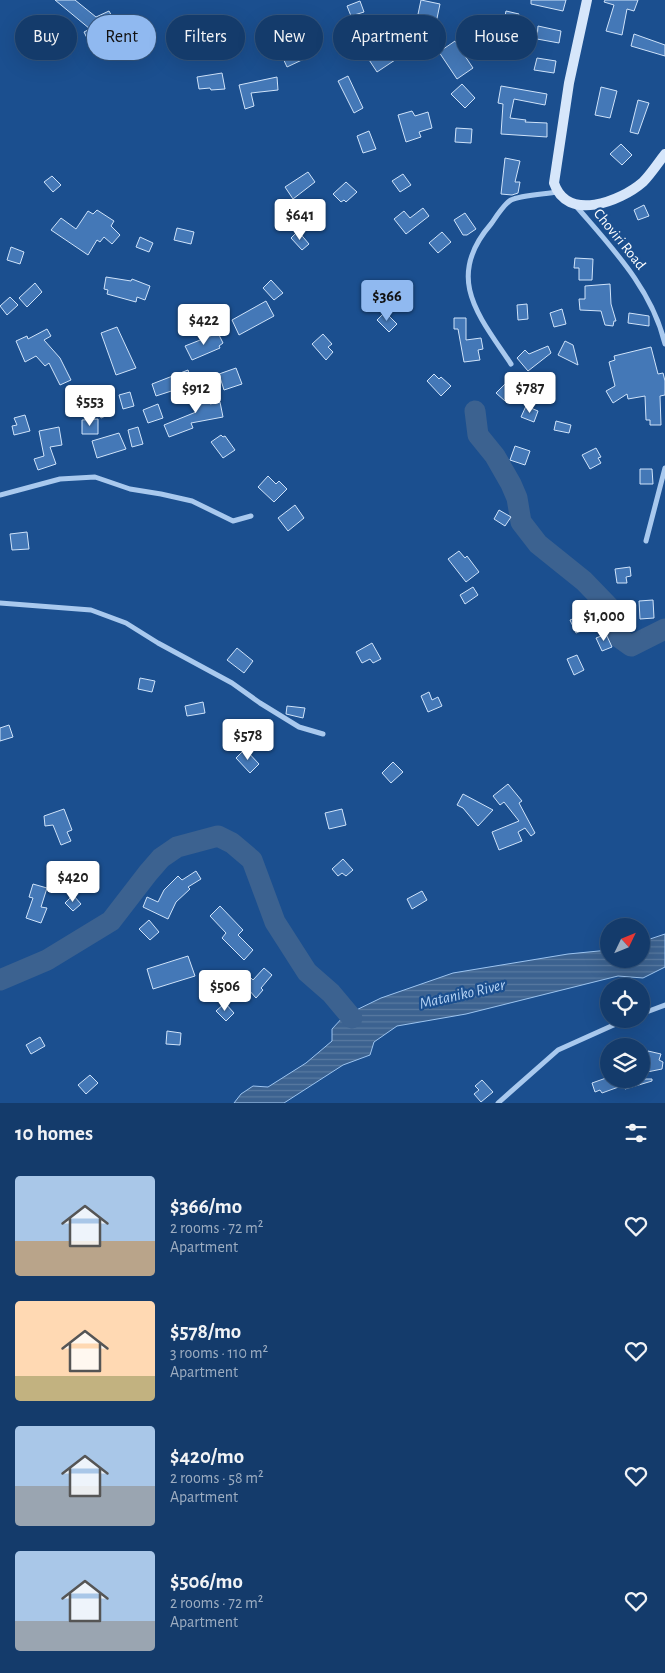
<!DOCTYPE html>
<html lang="en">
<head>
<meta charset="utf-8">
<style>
	:root { --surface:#143b6b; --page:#1d4271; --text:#f1f3f6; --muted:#9dadc1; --line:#33557e; --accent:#90b9f0 }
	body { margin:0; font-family:"Alegreya Sans",sans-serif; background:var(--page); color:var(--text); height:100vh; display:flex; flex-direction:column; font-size:19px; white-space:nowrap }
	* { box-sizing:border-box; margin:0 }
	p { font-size:16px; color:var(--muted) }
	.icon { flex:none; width:28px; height:28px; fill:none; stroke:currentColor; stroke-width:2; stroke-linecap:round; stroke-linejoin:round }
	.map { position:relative; height:1103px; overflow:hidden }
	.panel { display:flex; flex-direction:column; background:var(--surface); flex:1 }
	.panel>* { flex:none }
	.hud { position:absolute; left:15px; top:15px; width:635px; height:45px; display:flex; gap:10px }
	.needle { width:32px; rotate:47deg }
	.buttons { position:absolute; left:600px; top:918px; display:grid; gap:10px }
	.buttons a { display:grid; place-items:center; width:50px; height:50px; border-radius:50%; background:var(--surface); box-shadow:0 5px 20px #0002,0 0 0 1px var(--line); font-size:25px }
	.price { position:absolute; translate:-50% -42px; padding:0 11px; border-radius:5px; background:#fff; color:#222; font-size:16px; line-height:32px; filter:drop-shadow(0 1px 2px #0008) }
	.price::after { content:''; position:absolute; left:50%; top:30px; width:15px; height:11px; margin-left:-8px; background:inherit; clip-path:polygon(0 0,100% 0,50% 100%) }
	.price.current { background:var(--accent); color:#111 }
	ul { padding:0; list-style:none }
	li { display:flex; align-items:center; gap:15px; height:125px; padding:0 15px }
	li span { display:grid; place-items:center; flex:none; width:140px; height:100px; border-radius:5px; color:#555 }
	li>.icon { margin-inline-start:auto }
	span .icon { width:60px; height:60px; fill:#fffc; stroke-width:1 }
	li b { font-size:21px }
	h2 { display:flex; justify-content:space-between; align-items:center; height:60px; padding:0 15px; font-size:21px }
	.tag { padding:0 18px; border-radius:22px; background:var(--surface); box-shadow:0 5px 20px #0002,0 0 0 1px var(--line); font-size:18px; line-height:45px }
	.tag.current { background:var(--accent); color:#111 }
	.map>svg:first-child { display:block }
	.water { fill:url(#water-rules); stroke:#9cc4f0 }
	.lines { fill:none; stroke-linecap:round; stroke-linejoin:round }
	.river { stroke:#3c6290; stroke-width:21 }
	.building { fill:#4478b7; stroke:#cfe3fa }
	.street { stroke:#a9c9ee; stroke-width:5 }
	.secondary { stroke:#d6e6fa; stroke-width:10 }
	.labels { text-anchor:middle; stroke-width:4.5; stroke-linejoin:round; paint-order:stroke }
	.street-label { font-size:15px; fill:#fff; stroke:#1b4f8f }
	.water-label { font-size:16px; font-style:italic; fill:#b5d3f5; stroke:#1b4f8f }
</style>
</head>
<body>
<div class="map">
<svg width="665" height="1103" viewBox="0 0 665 1103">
	<defs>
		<pattern id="water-rules" width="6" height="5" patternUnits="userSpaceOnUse" patternTransform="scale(1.25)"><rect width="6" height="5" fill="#3c6290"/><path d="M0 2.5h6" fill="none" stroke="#597aa1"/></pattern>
	</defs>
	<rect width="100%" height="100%" fill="#1b4f8f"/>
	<path class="water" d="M665,934V967L643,978L618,976L466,1014L397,1026L374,1042L370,1055L343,1065L284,1103H234L241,1094L253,1086L268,1087L306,1063L332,1041V1029L344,1016L381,998L453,973L568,954L609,950V959H641V942Z"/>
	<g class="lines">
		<path class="river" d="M475,411L478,435L495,456L511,484L517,498L521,522L538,544L584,581L612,610L617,636L631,646L665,629
			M0,980L47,960L111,921L148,873L161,858L177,847L218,836L232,843L252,860L275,922L307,972L331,993L352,1018"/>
	</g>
	<path class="building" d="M55,0H75L96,17L109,11L115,22L95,32L98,36L89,42L84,32L90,29Z
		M421,0L440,4L436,23L417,19Z
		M531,0H566L563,11L531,4Z
		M605,0H638L634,11L627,9L622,35L606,31L614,5L604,2Z
		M360,1L364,12L351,16L347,6Z
		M506,11L519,14L516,25L504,21Z
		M538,26L561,31L559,43L537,39Z
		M377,31L395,60L377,72L358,43Z
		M634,34L665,45V56L631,46Z
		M455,41L473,68L457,79L439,52Z
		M300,49L304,59L287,67L282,56Z
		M537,58L556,61L554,73L534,70Z
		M222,73L225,89L211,90L210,88L199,89L197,77Z
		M348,76L363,108L354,113L338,81Z
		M277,77L278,90L251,93L254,106L245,109L239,85Z
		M462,84L475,98L465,108L451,94Z
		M501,86L547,94L545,105L514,99L510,118L526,120L525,122L547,123V137L501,134L503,104L498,103Z
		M601,87L617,91L610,118L595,115Z
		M638,100L649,103L638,134L630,132Z
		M412,111L415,116L428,112L432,128L419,132L421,137L406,142L398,115Z
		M456,128L472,129L471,143L455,142Z
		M369,131L376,149L363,153L357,136Z
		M621,144L632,155L622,165L610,154Z
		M505,158L520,161L515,182H520L518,193L512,195L501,194Z
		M308,172L315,182L293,199L285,187Z
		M403,174L411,185L400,192L392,181Z
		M52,176L61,185L53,192L44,182Z
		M346,182L357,192L346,202L344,200L341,202L333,194Z
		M644,205L649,216L638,220L634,210Z
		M423,208L429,216L406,234L394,219L404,211L410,218Z
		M97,210L114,221L111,226L120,235L112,244L104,237L100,242L97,240L88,255L51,230L61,218L76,229L88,211L93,214Z
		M465,213L476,229L467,235H463L454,220Z
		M177,228L194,232L191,244L174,240Z
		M298,231L309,244L302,250L291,238Z
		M442,232L451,242L438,253L429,243Z
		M140,237L153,243L149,252L136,247Z
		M11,247L24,252L20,264L7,260Z
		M575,258L593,259L592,280H579V268H574Z
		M106,277L131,281L132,279L150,286L145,300L137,297L136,302L107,294L108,290L104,289Z
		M271,280L283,293L274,300L263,288Z
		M35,283L42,292L27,307L19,298Z
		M610,284L611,304L616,321H614L613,326L605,325L601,311L580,310L579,299H585V286Z
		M10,297L18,305L7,315L0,306Z
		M266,301L274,316L239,335L232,320Z
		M527,304L528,319L518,320L517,305Z
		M562,309L566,324L554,327L550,313Z
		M385,312L397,324L389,332L377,320Z
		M629,313L649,316V326L628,323Z
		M454,318H466V340L481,338L483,349L478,350L480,360L464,362L458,329H454Z
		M117,327L136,368L116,375L101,333Z
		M47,329L51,336L44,340L60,358L71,380L60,385L49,363L45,366L36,356L25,362L16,341L27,336L28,339Z
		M218,333L223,343L219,346L220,348L192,360L185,346Z
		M323,334L332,344L328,347L333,352L326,360L312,344Z
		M565,341L573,345L578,365L558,355Z
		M548,346L551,353L528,371L517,358L525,350L529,354Z
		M651,347L658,374L663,373L665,381V395L660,396L661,425H650V420H646L645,396L628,399L627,394L613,403L606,391L615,386L609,362L615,360L614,356Z
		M236,368L242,384L224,390L219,374Z
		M188,370L193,384L156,396L152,384Z
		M434,374L439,379L441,377L451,386L441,396L427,381Z
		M510,379L518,388L505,401L496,393Z
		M204,389L210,404L220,402L223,417L191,423L193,428L169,437L164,425L196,412L190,393Z
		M130,392L134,406L123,409L119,395Z
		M102,396L110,414L101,418L93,400Z
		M158,404L163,418L148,423L143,410Z
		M526,406L538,411L534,422L521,417Z
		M25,415L30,431L14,435L12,426L17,425L14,418Z
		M98,419V434H82V420Z
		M556,421L571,425L569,433L554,430Z
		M59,427L62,445L50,447L56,464L38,470L34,459L44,456L39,431Z
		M138,427L143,444L132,447L128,430Z
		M119,433L126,449L97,458L92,441Z
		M221,435L223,437L225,436L235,450L223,458L211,442Z
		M515,446L530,451L525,465L510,460Z
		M596,448L601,457L598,458L601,463L590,469L582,455Z
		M640,469H652L653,484H640Z
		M268,476L276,484L279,481L287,489L274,502L258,487Z
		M295,505L304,518L288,531L278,518Z
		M499,510L511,517L505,526L494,519Z
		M27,532L29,549L12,550L10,534Z
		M459,551L465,558L467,556L479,572L466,582L448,559Z
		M630,567L631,576L626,577L627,583H617L615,569Z
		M473,587L478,595L465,604L460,595Z
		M653,600L654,618L640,619L639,601Z
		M601,602L609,611L589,628L576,633L570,620L588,613Z
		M606,634L612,647L602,651L596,638Z
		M372,643L381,659L373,663L370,659L362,663L356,652Z
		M237,648L253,661L244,673L227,660Z
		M577,655L584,670L574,675L567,659Z
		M140,678L155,681L152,692L138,689Z
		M429,692L432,700L438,697L442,706L428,712L421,696Z
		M203,702L205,713L187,716L185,706Z
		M287,706L305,708L303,718L286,714Z
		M9,725L13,737L0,741V728Z
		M245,749L259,764L250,773L236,758Z
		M393,762L403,772L391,783L382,773Z
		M508,784L522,801L519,803L535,833L531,836L525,828L518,832L522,841L499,850L492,832L519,821L504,802L500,805L493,796Z
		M463,794L493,810L478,826L463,808L457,805Z
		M64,809L72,830L67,832L71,841L61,845L53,825L45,826L44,816Z
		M342,809L346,825L329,829L325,813Z
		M343,859L353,870L346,876L342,873L338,876L332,869Z
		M196,871L201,879L188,887L190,889L176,902L168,919L143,907L147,897L158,902L164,890L178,876L182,880Z
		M33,884L47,888L41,907L47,908L41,923L26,918L33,898L29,897Z
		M422,891L427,900L412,909L407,899Z
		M73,895L81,904L73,911L65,903Z
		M220,906L243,930L238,935L253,950L244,960L222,938L226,933L210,916Z
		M149,920L159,932L150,940L139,929Z
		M188,956L195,976L153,989L147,969Z
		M264,968L272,975L261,988L263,990L256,998L240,980L247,974L253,980Z
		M225,1003L234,1013L226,1021L216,1011Z
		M167,1031L181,1033L180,1045L166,1044Z
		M40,1037L45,1046L31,1054L26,1045Z
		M648,1051L661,1054L659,1060L663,1062L662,1069L642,1073Z
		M90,1075L98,1083L86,1094L78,1085Z
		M609,1077V1079H652V1081L625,1089L624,1085L602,1093L600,1090L595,1092L592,1083Z
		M482,1080L493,1092L481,1102L474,1094L479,1090L475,1086Z"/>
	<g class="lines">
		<path class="street" d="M576,206C612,248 652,289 665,344
			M511,364C479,316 444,278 491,224C496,217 504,204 511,200C520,195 545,194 557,192
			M0,495L60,479L95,477L130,489L161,494L192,501L233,521L251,516
			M646,541L665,468
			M0,603L91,610L126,623L158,643L232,683L260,703L299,727L323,734
			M641,1014L665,1005
			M498,1103L558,1050L627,1019"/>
		<path class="secondary" d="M587,0L569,83L554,183C567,222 620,202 643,182C651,174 658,163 665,154"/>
	</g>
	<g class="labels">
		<g class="street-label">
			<text transform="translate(620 239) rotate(51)" y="5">Choviri Road</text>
		</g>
		<g class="water-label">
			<text transform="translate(462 993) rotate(-13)" y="6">Mataniko River</text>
		</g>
	</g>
</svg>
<div class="buttons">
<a><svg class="needle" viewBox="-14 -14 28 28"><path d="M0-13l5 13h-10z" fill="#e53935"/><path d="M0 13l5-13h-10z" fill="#9dadc1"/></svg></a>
<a><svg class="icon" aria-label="locate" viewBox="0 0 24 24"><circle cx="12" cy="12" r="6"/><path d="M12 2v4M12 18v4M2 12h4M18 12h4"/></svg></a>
<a><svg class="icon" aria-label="layers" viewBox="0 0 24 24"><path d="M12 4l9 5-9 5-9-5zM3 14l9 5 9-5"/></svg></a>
</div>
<b class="price" style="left:300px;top:241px">$641</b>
<b class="price current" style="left:387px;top:322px">$366</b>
<b class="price" style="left:204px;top:346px">$422</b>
<b class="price" style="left:196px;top:414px">$912</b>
<b class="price" style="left:530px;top:414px">$787</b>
<b class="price" style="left:90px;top:427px">$553</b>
<b class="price" style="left:604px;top:642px">$1,000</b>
<b class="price" style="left:248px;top:761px">$578</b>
<b class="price" style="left:73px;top:903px">$420</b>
<b class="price" style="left:225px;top:1012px">$506</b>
<div class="hud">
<a class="tag">Buy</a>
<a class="tag current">Rent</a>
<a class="tag">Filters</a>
<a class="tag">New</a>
<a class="tag">Apartment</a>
<a class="tag">House</a>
</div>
</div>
<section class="panel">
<h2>10 homes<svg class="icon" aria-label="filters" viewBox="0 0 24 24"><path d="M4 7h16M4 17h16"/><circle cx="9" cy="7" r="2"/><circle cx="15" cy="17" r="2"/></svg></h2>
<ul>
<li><span style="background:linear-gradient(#a9c7e8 65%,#b9a48a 0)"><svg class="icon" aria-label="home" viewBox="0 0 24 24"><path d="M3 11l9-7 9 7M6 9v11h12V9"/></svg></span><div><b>$366/mo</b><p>2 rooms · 72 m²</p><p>Apartment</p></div><svg class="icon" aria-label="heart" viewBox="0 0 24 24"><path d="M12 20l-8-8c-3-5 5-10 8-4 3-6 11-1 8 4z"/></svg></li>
<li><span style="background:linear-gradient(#ffd9b3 75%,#c2b280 0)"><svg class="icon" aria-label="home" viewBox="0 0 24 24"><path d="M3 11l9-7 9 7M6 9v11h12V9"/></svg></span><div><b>$578/mo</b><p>3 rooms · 110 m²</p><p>Apartment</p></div><svg class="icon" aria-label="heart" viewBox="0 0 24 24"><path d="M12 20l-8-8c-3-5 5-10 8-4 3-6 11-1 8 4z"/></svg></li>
<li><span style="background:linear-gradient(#a9c7e8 60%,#9aa5b1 0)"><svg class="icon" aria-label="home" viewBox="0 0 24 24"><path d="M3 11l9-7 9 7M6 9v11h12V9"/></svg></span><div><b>$420/mo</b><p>2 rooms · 58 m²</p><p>Apartment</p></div><svg class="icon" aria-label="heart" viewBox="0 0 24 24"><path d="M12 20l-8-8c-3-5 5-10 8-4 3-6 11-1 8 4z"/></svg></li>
<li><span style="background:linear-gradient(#a9c7e8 70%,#9aa5b1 0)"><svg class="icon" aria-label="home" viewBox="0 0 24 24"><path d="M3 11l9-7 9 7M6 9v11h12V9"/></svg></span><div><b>$506/mo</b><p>2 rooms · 72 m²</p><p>Apartment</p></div><svg class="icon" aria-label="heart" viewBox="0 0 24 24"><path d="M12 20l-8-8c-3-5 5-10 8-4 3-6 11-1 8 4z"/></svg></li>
</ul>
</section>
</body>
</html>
